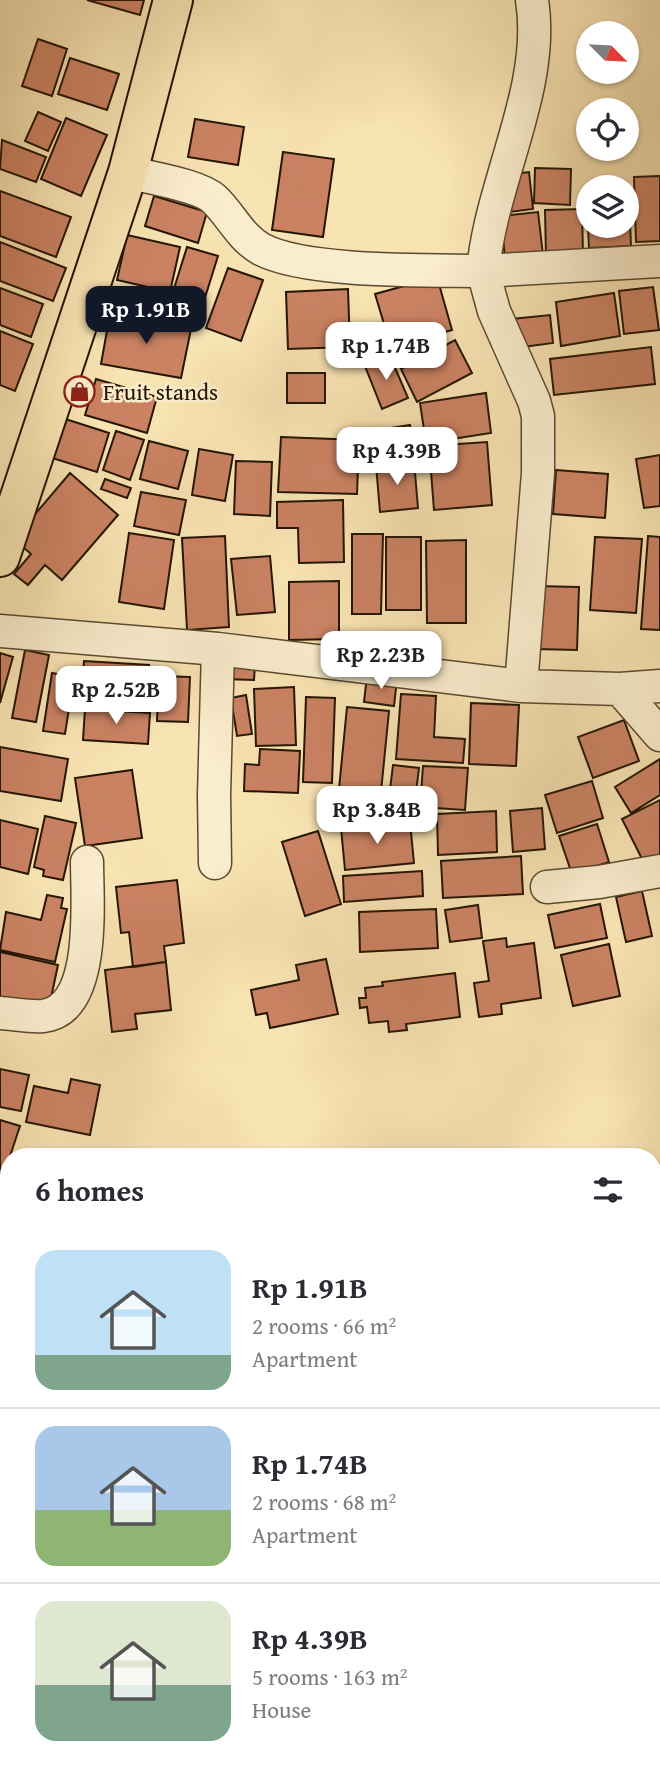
<!DOCTYPE html>
<html lang="en">
<head>
<meta charset="utf-8">
<style>
	:root { --surface:#fff; --page:#f2f2f3; --text:#2b2b33; --muted:#7c7c81; --line:#e1e1e2; --accent:#111827 }
	body { margin:0; font-family:"Gentium Book Plus",serif; background:var(--page); color:var(--text); height:100vh; display:flex; flex-direction:column; font-size:26px; white-space:nowrap }
	* { box-sizing:border-box; margin:0 }
	p { font-size:23px; color:var(--muted) }
	.icon { flex:none; width:38px; height:38px; fill:none; stroke:currentColor; stroke-width:2; stroke-linecap:round; stroke-linejoin:round }
	.map { position:relative; flex:1; overflow:hidden }
	.drawer { position:absolute; left:0px; top:1148px; width:662px; height:623px; display:flex; flex-direction:column; background:var(--surface); border-radius:28px 28px 0 0; box-shadow:0 2px 5px #0004 }
	.drawer>* { flex:none }
	.needle { width:46px; rotate:114deg }
	.tools { position:absolute; left:576px; top:21px; display:grid; gap:14px }
	.tools a { display:grid; place-items:center; width:63px; height:63px; border-radius:50%; background:var(--surface); box-shadow:0 2px 5px #0004; font-size:35px }
	.price { position:absolute; translate:-50% -60px; padding:0 16px; border-radius:14px; background:#fff; color:#222; font-size:23px; line-height:46px; filter:drop-shadow(0 2px 4px #0008) }
	.price::after { content:''; position:absolute; left:50%; top:42px; width:21px; height:16px; margin-left:-10px; background:inherit; clip-path:polygon(0 0,100% 0,50% 100%) }
	.price.active { background:var(--accent); color:#fff }
	ul { padding:0; list-style:none }
	li { display:flex; align-items:center; gap:21px; height:175px; padding:0 35px }
	li+li { border-top:2px solid var(--line) }
	li span { display:grid; place-items:center; flex:none; width:196px; height:140px; border-radius:21px; color:#555 }
	li>.icon { margin-inline-start:auto }
	span .icon { width:84px; height:84px; fill:#fffc; stroke-width:1 }
	li b { font-size:30px }
	h2 { display:flex; justify-content:space-between; align-items:center; height:84px; padding:0 35px; font-size:30px }
	.map>svg:first-child { display:block }
	.building { fill:#ca8263; stroke:#251603; stroke-width:2 }
	.lines { fill:none; stroke-linecap:round; stroke-linejoin:round }
	.minor-casing { stroke:#5a492f; stroke-width:35 }
	.trunk-casing { stroke:#251603; stroke-width:42 }
	.minor { stroke:#faedcd; stroke-width:32 }
	.trunk { stroke:#f8e3b2; stroke-width:38 }
	.labels { text-anchor:middle; stroke-width:5; stroke-linejoin:round; paint-order:stroke }
	.poi-label { font-size:23px; fill:#251603; stroke:#faedcd; text-anchor:start }
</style>
</head>
<body>
<div class="map">
<svg width="660" height="1771" viewBox="0 0 660 1771">
	<rect width="100%" height="100%" fill="#f8e3b2"/>
	<filter id="stains"><feTurbulence type="fractalNoise" baseFrequency=".00286" numOctaves="4"/><feColorMatrix values="0 0 0 0 .2 0 0 0 0 .09 0 0 0 0 .02 0 0 0 .5 -.17"/></filter>
	<radialGradient id="worn" r=".72"><stop offset=".6" stop-color="#630" stop-opacity="0"/><stop offset="1" stop-color="#630" stop-opacity=".3"/></radialGradient>
	<path class="building" d="M87,0H144L140,15Z
		M38,39L67,49L52,96L22,86Z
		M70,58L119,74L107,110L58,94Z
		M38,112L61,122L48,151L25,141Z
		M66,118L107,135L81,196L41,179Z
		M195,119L244,127L238,165L188,157Z
		M2,140L46,157L36,182L0,169Z
		M283,152L334,159L323,237L272,230Z
		M535,168L571,169L570,205L534,203Z
		M529,172L533,209L510,212L505,175Z
		M660,176V241L636,242L634,177Z
		M0,191L71,217L56,257L0,236Z
		M154,196L207,212L198,243L145,226Z
		M626,197H629L631,246L589,248L588,226H626Z
		M582,209L583,256L546,257L545,210Z
		M538,212L543,255L505,259L501,216Z
		M127,235L180,247L170,292L117,280Z
		M0,242L66,268L53,301L0,281Z
		M187,247L218,256L203,304L172,295Z
		M228,268L263,280L241,341L206,328Z
		M437,277L452,330L391,347L375,294Z
		M653,287L659,330L624,334L619,291Z
		M0,288L43,304L31,337L0,325Z
		M348,289L350,347L288,349L286,292Z
		M614,293L620,336L561,346L556,302Z
		M110,314L191,329L181,378L101,364Z
		M550,315L553,343L515,348L512,319Z
		M0,331L33,344L15,391L0,385Z
		M455,340L472,373L417,402L401,369Z
		M651,347L655,384L554,395L550,359Z
		M390,356L408,398L382,409L365,366Z
		M287,373H325V403H287Z
		M96,379L157,397L147,433L85,415Z
		M486,393L491,433L426,443L420,403Z
		M59,417L109,433L97,472L46,456Z
		M410,425L415,456L376,461L372,431Z
		M116,431L144,440L130,480L103,470Z
		M281,437L359,440L357,494L278,492Z
		M149,441L188,451L178,489L140,479Z
		M487,442L492,505L434,510L429,446Z
		M199,449L233,455L225,501L192,495Z
		M660,455V506L644,508L636,459Z
		M236,461L272,462L270,516L234,514Z
		M414,461L418,508L380,512L376,465Z
		M556,470L608,474L605,518L553,514Z
		M70,473L118,515L62,580L45,565L28,585L14,574L31,554L14,539Z
		M105,479L131,488L127,498L101,489Z
		M141,492L186,500L179,535L134,526Z
		M343,500L344,562L299,563L298,528H277V502Z
		M129,533L174,540L164,609L119,602Z
		M352,534H383L381,614H352Z
		M225,536L229,627L187,630L182,538Z
		M648,536L660,537V630L641,629Z
		M386,537H421V610H386Z
		M595,537L642,539L636,613L590,610Z
		M466,540V623H427L426,541Z
		M270,556L275,612L237,615L231,559Z
		M339,581V639L289,640V582Z
		M536,586L579,587L577,650L535,649Z
		M25,650L49,655L36,722L12,718Z
		M0,653L13,657L0,703Z
		M84,661L149,665L146,706L81,702Z
		M223,664H255L254,680L223,679Z
		M52,673L74,677L65,734L43,731Z
		M159,676L190,677L188,722L157,721Z
		M367,676L397,679L394,706L364,702Z
		M294,687L296,745L256,746L254,689Z
		M401,694L436,696L434,737L465,739L463,763L396,759Z
		M246,695L252,734L237,736L231,698Z
		M306,697L335,698L332,783L303,782Z
		M471,703L519,705L516,766L469,764Z
		M347,707L389,711L381,792L339,789Z
		M85,709L150,713L148,744L83,740Z
		M624,720L639,761L593,778L578,737Z
		M0,747L68,759L61,801L0,791Z
		M260,749L300,751L298,793L244,791L245,764L259,765Z
		M660,759V795L631,813L615,787Z
		M393,765L419,768L415,801L389,798Z
		M423,766L468,768L465,810L420,807Z
		M132,770L142,838L85,846L75,778Z
		M592,781L603,818L557,833L545,795Z
		M660,800V855L644,863L622,819Z
		M542,808L545,849L513,852L510,811Z
		M496,811L497,852L438,855L437,814Z
		M45,816L76,823L63,880L43,876L44,870L34,867Z
		M0,820L38,829L28,874L0,867Z
		M410,822L414,863L345,870L341,828Z
		M597,824L609,862L572,874L559,836Z
		M318,831L341,904L305,916L282,842Z
		M521,856L523,894L443,898L441,861Z
		M422,871L423,896L344,902L343,876Z
		M177,880L184,943L164,946L166,962L133,967L129,932L121,933L116,887Z
		M642,891L652,936L626,942L616,897Z
		M47,895L63,898L61,908L67,909L55,962L0,950L6,912L41,920Z
		M600,904L607,938L555,948L548,915Z
		M478,905L482,938L450,942L445,910Z
		M436,909L438,948L360,952L359,912Z
		M506,938L507,947L534,943L541,998L501,1004L502,1014L479,1017L474,983L489,981L483,941Z
		M609,944L620,996L573,1006L561,955Z
		M0,952L58,965L48,1012L0,1002Z
		M326,959L338,1014L270,1028L267,1013L256,1015L251,990L299,980L296,965Z
		M166,962L171,1010L135,1014L137,1029L112,1032L105,970Z
		M455,973L460,1017L406,1024L407,1030L389,1032L388,1021L369,1023L367,1007L360,1008L359,998H366L365,988L383,986L382,982Z
		M0,1069L29,1075L21,1111L0,1107Z
		M71,1079L100,1085L90,1135L26,1122L34,1086L68,1093Z
		M0,1120L20,1126L4,1174L0,1173Z
		M9,1180V1267L0,1265V1209Z
		M653,1448L660,1449V1495L653,1494Z
		M653,1604L660,1605V1651L653,1650Z
		M653,1660L660,1661V1715L653,1714Z
		M238,1762H323L322,1771H238Z
		M533,1762H553V1771H533Z
		M337,1764L391,1765V1771H337Z"/>
	<g class="lines">
		<defs>
			<path id="minor" d="M128,172C149,178 199,185 214,199C231,215 240,237 261,249C305,273 430,270 483,271C491,181 546,88 532,0
				M0,631L218,649L521,686L620,689L660,686
				M521,686L538,473V416L534,401L494,311L483,271L660,261
				M620,689L660,735
				M215,863L214,795L218,649
				M547,887L599,882L660,871
				M0,1013C14,1014 30,1017 43,1016C97,1010 87,901 87,862
				M653,1580L660,1581
				M326,1766V1762"/>
			<path id="trunk" d="M0,557L128,172L173,0"/>
		</defs>
		<use href="#minor" class="minor-casing"/>
		<use href="#trunk" class="trunk-casing"/>
		<use href="#minor" class="minor"/>
		<use href="#trunk" class="trunk"/>
	</g>
	<defs>
		<symbol id="shop-ring" viewBox="-11 -11 22 22"><circle r="9.5" fill="#faedcd" stroke="#8f2418" stroke-width="1.5"/><path d="M-5-2.5h2.3a2.7 3.5 0 0 1 5.4 0H5L5.5 6h-11ZM-1.5-2.5h3a1.5 2.3 0 0 0-3 0Z" fill="#8f2418"/></symbol>
	</defs>
	<g fill-rule="evenodd">
		<use href="#shop-ring" x="62" y="374" width="35" height="35"/>
	</g>
	<g class="labels">
		<g class="poi-label">
			<text x="103" y="400">Fruit stands</text>
		</g>
	</g>
	<rect width="100%" height="100%" filter="url(#stains)"/>
	<rect width="100%" height="100%" fill="url(#worn)"/>
</svg>
<div class="tools">
<a><svg class="needle" viewBox="-14 -14 28 28"><path d="M0-13l5 13h-10z" fill="#e53935"/><path d="M0 13l5-13h-10z" fill="#7c7c81"/></svg></a>
<a><svg class="icon" aria-label="locate" viewBox="0 0 24 24"><circle cx="12" cy="12" r="6"/><path d="M12 2v4M12 18v4M2 12h4M18 12h4"/></svg></a>
<a><svg class="icon" aria-label="layers" viewBox="0 0 24 24"><path d="M12 4l9 5-9 5-9-5zM3 14l9 5 9-5"/></svg></a>
</div>
<b class="price active" style="left:146px;top:346px">Rp 1.91B</b>
<b class="price" style="left:386px;top:382px">Rp 1.74B</b>
<b class="price" style="left:397px;top:487px">Rp 4.39B</b>
<b class="price" style="left:381px;top:691px">Rp 2.23B</b>
<b class="price" style="left:116px;top:726px">Rp 2.52B</b>
<b class="price" style="left:377px;top:846px">Rp 3.84B</b>
<section class="drawer">
<h2>6 homes<svg class="icon" aria-label="filters" viewBox="0 0 24 24"><path d="M4 7h16M4 17h16"/><circle cx="9" cy="7" r="2"/><circle cx="15" cy="17" r="2"/></svg></h2>
<ul>
<li><span style="background:linear-gradient(#bfe0f5 75%,#7fa58c 0)"><svg class="icon" aria-label="home" viewBox="0 0 24 24"><path d="M3 11l9-7 9 7M6 9v11h12V9"/></svg></span><div><b>Rp 1.91B</b><p>2 rooms · 66 m²</p><p>Apartment</p></div></li>
<li><span style="background:linear-gradient(#a9c7e8 60%,#8fb573 0)"><svg class="icon" aria-label="home" viewBox="0 0 24 24"><path d="M3 11l9-7 9 7M6 9v11h12V9"/></svg></span><div><b>Rp 1.74B</b><p>2 rooms · 68 m²</p><p>Apartment</p></div></li>
<li><span style="background:linear-gradient(#dfe7d0 60%,#7fa58c 0)"><svg class="icon" aria-label="home" viewBox="0 0 24 24"><path d="M3 11l9-7 9 7M6 9v11h12V9"/></svg></span><div><b>Rp 4.39B</b><p>5 rooms · 163 m²</p><p>House</p></div></li>
</ul>
</section>
</div>
</body>
</html>
